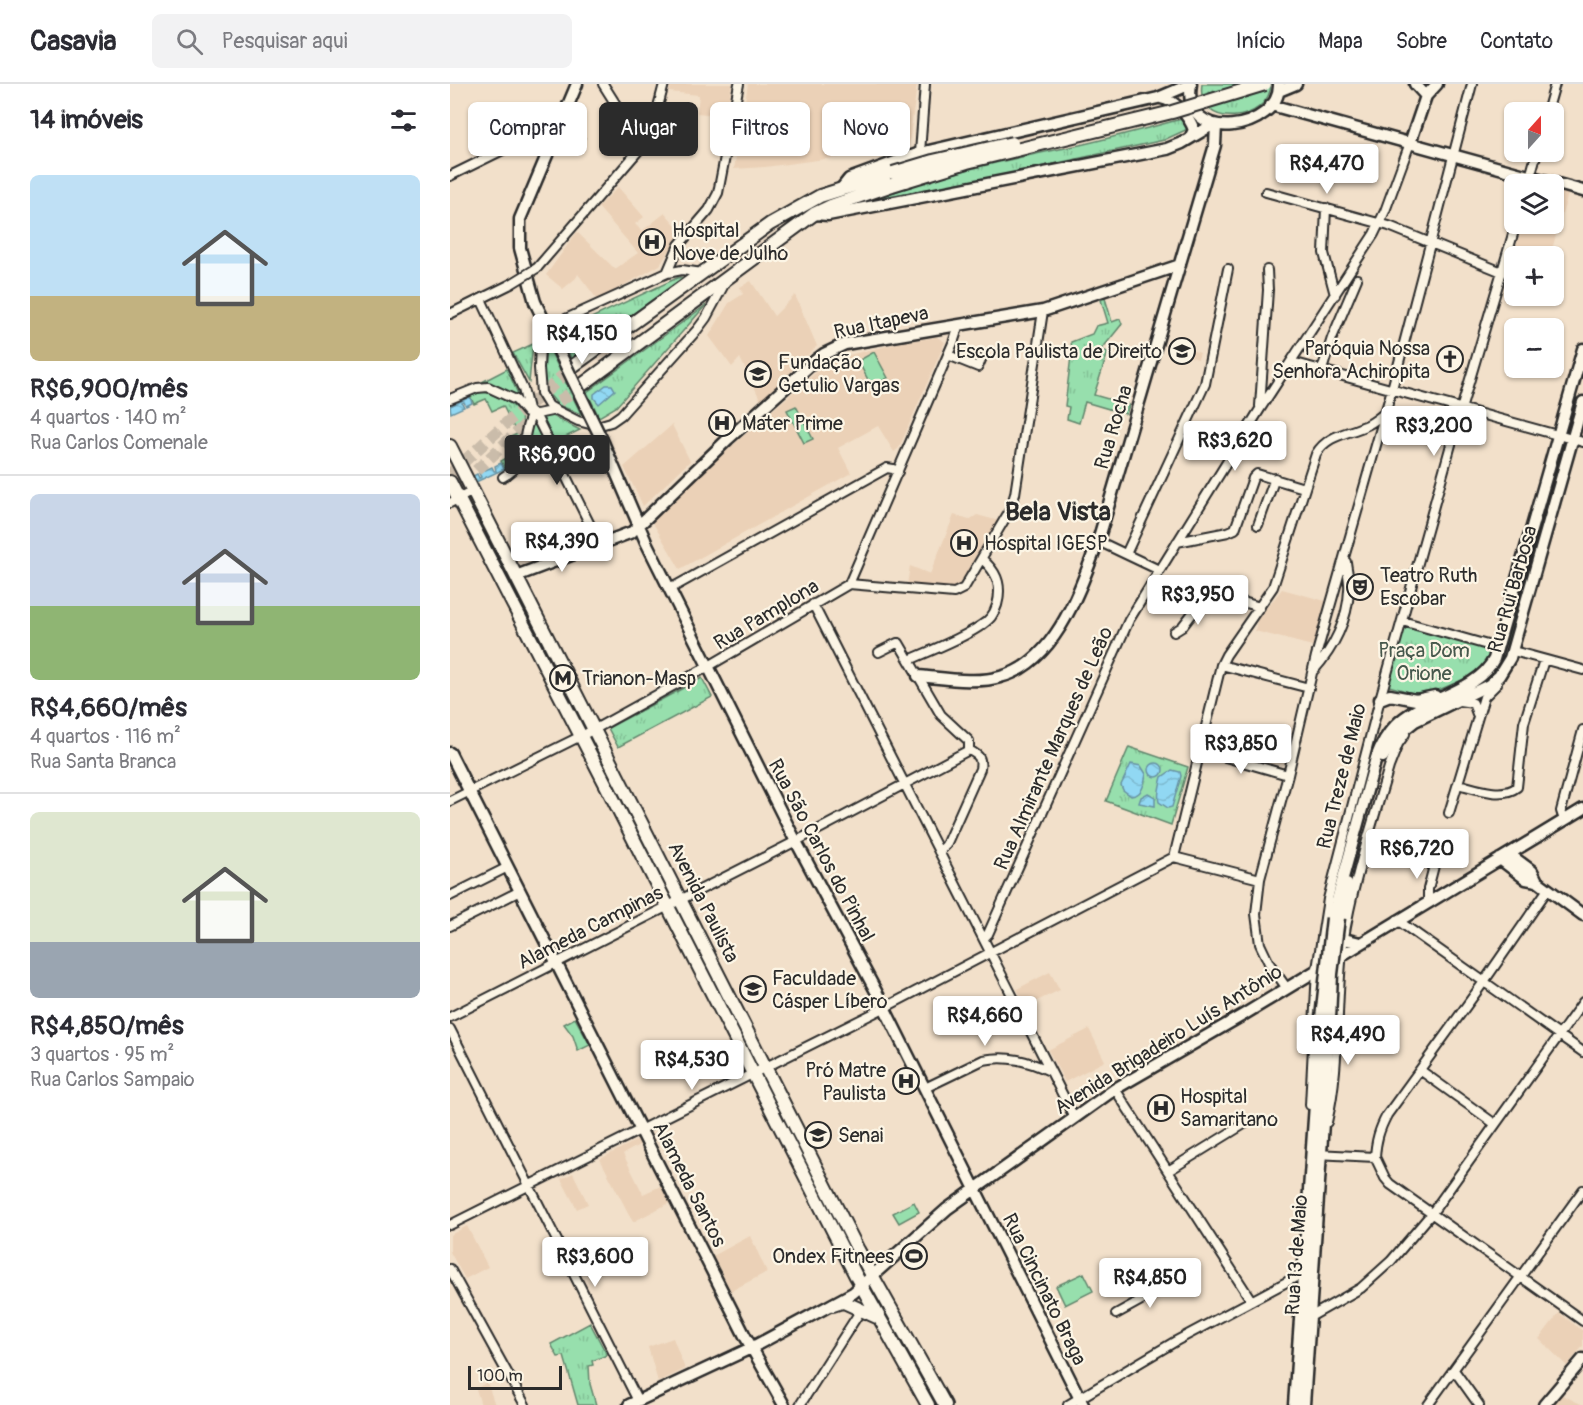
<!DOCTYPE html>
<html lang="pt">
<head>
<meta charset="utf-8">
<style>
	:root { --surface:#fff; --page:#f2f2f3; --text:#2b2b33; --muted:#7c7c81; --line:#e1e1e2; --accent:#2b2b2b }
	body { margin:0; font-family:Pangolin,sans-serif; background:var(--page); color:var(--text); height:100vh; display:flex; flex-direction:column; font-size:22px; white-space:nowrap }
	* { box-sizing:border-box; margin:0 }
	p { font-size:20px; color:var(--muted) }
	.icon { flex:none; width:33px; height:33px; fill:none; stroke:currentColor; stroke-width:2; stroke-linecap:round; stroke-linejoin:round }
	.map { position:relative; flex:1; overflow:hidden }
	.panel { display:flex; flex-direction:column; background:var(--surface); width:450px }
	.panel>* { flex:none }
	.top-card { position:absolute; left:18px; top:18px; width:570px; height:54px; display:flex; gap:12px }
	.needle { width:39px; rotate:21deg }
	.buttons { position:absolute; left:1054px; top:18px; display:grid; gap:12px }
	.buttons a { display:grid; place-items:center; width:60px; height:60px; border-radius:9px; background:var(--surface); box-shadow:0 2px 4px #0004; font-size:30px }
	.scale { position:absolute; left:18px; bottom:15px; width:94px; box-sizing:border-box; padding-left:6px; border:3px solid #2b2b2b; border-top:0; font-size:16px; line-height:21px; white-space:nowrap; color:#2b2b2b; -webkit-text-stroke:4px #fcf5e5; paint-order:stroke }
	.price { position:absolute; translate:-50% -51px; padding:0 14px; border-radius:6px; background:#fff; color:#222; font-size:20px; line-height:39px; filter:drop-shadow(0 2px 3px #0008) }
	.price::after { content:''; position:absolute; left:50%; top:36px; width:18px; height:14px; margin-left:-9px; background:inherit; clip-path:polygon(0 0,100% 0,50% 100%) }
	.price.active { background:var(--accent); color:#fff }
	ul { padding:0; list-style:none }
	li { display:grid; align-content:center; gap:12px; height:318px; padding:0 30px }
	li+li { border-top:2px solid var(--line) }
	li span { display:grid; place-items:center; height:186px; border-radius:9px; color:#555 }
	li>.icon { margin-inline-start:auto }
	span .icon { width:108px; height:108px; fill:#fffc; stroke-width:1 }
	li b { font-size:26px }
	h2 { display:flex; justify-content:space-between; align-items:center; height:72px; padding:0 30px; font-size:26px }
	.pill { padding:0 21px; border-radius:9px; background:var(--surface); box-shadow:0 2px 4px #0004; font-size:21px; line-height:54px }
	.pill.active { background:var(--accent); color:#fff }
	header { display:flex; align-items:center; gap:36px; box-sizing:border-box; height:84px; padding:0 30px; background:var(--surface); border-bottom:2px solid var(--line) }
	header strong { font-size:28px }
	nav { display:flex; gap:33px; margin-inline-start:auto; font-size:21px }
	.search { width:420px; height:54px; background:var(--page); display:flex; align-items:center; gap:15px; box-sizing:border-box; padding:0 21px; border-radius:9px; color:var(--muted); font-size:22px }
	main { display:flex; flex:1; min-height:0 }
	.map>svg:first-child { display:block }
	.built { fill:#ebd1b7 }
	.grass { fill:url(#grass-dots); stroke:#61856c; stroke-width:1.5 }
	.park { fill:url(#park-tufts); stroke:#61856c; stroke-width:1.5 }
	.garden { fill:#97dfad; stroke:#61856c; stroke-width:1.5 }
	.water { fill:url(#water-waves); stroke:#6893a3; stroke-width:1.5 }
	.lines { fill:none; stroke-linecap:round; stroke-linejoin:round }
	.primary-tunnel { stroke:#cabcaa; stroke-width:12; stroke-dasharray:12 6; stroke-linecap:butt }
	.street-casing { stroke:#2b2b2b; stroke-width:12 }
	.secondary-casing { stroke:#2b2b2b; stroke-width:15 }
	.primary-casing { stroke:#2b2b2b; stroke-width:16 }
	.street { stroke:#fcf5e5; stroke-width:8 }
	.secondary { stroke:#fcf5e5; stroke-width:10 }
	.primary { stroke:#fcf5e5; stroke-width:12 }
	.street-bridge-casing { stroke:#2b2b2b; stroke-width:12; stroke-linecap:butt }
	.secondary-bridge-casing { stroke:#2b2b2b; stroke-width:15; stroke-linecap:butt }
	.primary-bridge-casing { stroke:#2b2b2b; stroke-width:16; stroke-linecap:butt }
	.street-bridge { stroke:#fcf5e5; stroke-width:8 }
	.secondary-bridge { stroke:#fcf5e5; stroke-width:10 }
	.primary-bridge { stroke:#fcf5e5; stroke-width:12 }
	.labels { text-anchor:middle; stroke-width:4.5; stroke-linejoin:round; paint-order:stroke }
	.poi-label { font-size:20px; fill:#2b2b2b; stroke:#fcf5e5; text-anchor:start }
	.street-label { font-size:20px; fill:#2b2b2b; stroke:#fcf5e5 }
	.park-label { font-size:20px; fill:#46584c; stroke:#fcf5e5 }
	.district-label { font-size:26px; font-weight:bold; fill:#2b2b2b; stroke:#fcf5e5 }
</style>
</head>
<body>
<header>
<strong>Casavia</strong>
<div class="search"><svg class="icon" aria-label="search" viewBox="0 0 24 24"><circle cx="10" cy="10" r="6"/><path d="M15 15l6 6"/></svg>Pesquisar aqui</div>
<nav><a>Início</a><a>Mapa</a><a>Sobre</a><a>Contato</a></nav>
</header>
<main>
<section class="panel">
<h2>14 imóveis<svg class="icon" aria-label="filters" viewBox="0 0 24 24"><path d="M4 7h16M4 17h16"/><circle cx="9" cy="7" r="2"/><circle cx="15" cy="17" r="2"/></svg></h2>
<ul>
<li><span style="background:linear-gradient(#bfe0f5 65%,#c2b280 0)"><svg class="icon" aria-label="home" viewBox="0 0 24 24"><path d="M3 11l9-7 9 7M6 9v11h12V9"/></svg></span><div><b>R$6,900/mês</b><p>4 quartos · 140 m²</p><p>Rua Carlos Comenale</p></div></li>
<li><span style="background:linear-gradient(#c9d6e8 60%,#8fb573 0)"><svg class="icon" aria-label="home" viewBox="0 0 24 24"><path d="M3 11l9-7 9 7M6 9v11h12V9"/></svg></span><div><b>R$4,660/mês</b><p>4 quartos · 116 m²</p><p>Rua Santa Branca</p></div></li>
<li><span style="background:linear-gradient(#dfe7d0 70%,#9aa5b1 0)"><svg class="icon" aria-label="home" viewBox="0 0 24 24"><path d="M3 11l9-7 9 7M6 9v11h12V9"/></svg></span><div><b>R$4,850/mês</b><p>3 quartos · 95 m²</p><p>Rua Carlos Sampaio</p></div></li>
</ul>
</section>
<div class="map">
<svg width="1133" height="1321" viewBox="0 0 1133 1321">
	<defs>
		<pattern id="grass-dots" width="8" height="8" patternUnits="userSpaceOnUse" patternTransform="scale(1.5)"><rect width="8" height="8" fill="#97dfad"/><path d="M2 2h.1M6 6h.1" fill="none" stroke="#82c095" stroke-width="1.8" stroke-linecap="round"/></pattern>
		<pattern id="park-tufts" width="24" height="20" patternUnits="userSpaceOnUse" patternTransform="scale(1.5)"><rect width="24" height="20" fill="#97dfad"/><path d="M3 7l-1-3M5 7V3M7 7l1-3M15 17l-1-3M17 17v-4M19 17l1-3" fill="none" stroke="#82c095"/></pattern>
		<pattern id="water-waves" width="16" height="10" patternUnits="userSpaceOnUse" patternTransform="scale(1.5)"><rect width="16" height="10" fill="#91d8f3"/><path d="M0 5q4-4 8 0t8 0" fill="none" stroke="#7dbad0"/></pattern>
	</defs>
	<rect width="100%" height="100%" fill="#f2e0ca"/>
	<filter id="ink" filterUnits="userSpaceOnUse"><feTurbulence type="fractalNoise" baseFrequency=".0167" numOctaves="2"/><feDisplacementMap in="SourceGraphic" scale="12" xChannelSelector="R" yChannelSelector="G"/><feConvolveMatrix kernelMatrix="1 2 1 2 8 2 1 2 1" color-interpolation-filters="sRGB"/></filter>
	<g filter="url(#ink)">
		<path class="built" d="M221,0H282L276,32L247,29L249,11L219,8Z
			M298,0H467L459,60L446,66L420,69L315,83L284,85Z
			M168,103L194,133L185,140L192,147L215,129L232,148L210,181L160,209L147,215L128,190L126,194L113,205L96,191L127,148L165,185L188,169L148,123Z
			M1104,106L1118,110L1100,172L1066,163L1073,140H1104Z
			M301,197L324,232L345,211L367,262L311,317L290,274L282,283L259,252L279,219L293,210L290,203Z
			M487,253L495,258L449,364L444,368L428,342L388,364L401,389L230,485L200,434L373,282L386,274L453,258Z
			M719,259L738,263V265L750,269L748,275L717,266Z
			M222,341L240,377L193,422L174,383Z
			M504,431L519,436L527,431L549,437L508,505L457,501L460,482L480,490Z
			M832,505L879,518L866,563L805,547L807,536Z
			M600,888L610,906L576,922L567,905Z
			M639,945L655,977L615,998L598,966Z
			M189,1055L191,1060L173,1070L193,1110L213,1101L221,1118L183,1138L150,1075Z
			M123,1089L138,1120L127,1125L111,1095Z
			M17,1142L38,1183L15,1195L0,1168V1151Z
			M300,1152L317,1188L281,1207L263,1172Z
			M1109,1229L1133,1247V1262L1117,1282L1089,1255Z
			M223,1254L235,1285L208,1298L198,1263Z
			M37,1298L45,1321H31L26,1305Z
			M1108,1309L1133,1321H1098Z"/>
		<path class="grass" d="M1111,364L1114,365L1091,448L1087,447Z
			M1080,472L1084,473L1059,561L1055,560Z"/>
		<path class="park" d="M752,0H821C820,39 745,47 752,0Z
			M732,35L740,44L714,56L538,94L428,114C494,88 557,76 625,62C661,54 697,44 732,35Z
			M234,193L121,274L109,249L227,194Z
			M655,214L662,238L670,235L672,240L651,266L658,268L644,311L679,321L676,330L635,318L629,339L617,335L619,323L615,322L622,264L621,258L642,250L646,242L658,239L651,216Z
			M256,221L166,323L149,333L137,308Z
			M96,258L131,330L108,321L93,303Z
			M83,260L79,298L63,269Z
			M57,285L68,310L64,311L32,298Z
			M31,308C40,308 46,312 54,316C78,329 72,337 68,361C66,371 65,380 55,385L51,377L62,371L54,356L67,350L53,322L42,327L36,315L24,320L20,312Z
			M99,330L130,346L105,358L92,332Z
			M84,337L102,371L75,384L79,342Z
			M953,540L1044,565L1041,575L1029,589L984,608L962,609L936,601Z
			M252,594L262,613L168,663L158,644Z
			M679,663L738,683L721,741L656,717Z
			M140,1239L157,1271L142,1277L143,1281L139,1282L140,1300L146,1321H128L114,1272L108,1273L101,1260Z"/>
		<path class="garden" d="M161,43L168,54L174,59L169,67L167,65L168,63L154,51Z
			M126,47L135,54L123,70L113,63Z
			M424,268L438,294L422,303L408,277Z
			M346,322L363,355L354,359L337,326Z
			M125,934L140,961L128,967L123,952L114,940Z
			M464,1118L469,1128L449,1139L443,1129Z
			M634,1189L643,1207L615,1221L606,1202Z"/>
		<path class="water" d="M126,251L130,257L129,262L120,268H117L112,261Z
			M156,301H162L165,306L149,320L144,314V310Z
			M20,313L22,319L16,322L14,318L12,319L14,323L1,329L0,322Z
			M51,379L54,385L26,398L23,392L27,390L29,394L31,393L29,389L42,383L44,387H46L45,382Z
			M699 686a7 7 0 1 1 14 0a7 7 0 1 1-14 0Z
			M681,680L691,682L696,690C694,700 693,711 681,712L673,706L671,701Z
			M722,686L730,688L731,692L722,723L718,724L709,718C707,710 710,701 712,693Z
			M698,709L705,713V722L689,719L691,713Z"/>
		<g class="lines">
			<path class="primary-tunnel" d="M0,390L62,334L93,310L123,282
				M0,411L74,342L132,301"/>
			<defs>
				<path id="street" d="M153,0L192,62
					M1097,28L1105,0
					M470,69L475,0
					M0,92L112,37
					M1078,100L1087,68
					M816,108L939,142L1052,188
					M876,124L874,169L885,211
					M87,184L189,66L205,34L214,0
					M217,189L229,161L259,126L268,109L289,0
					M252,189L232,186L217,189L107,239L99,244L92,254L90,261L89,284L91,309L99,322L106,326L128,337L147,342L161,338L171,331L247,246L256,234L276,197
					M31,215L73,305L78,325L88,336L150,461
					M0,230L61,200
					M498,271L528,283L531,276
					M842,278L1133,358
					M872,286L882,254L907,195
					M0,315L27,304L38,303L66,316L77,329L87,330L106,326
					M810,322L818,206L817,186
					M53,393C82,378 68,355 82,330
					M0,419L23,407
					M808,441L825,394
					M648,457L709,486
					M727,458L778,448L785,445L803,394L807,390L854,404
					M676,470L755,300L778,185
					M399,500L504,509L514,504L560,426L565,410L593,227
					M220,505L437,384L443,385L448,388
					M363,520L624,1033
					M952,537L1048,564
					M724,548L732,543L759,508L810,523
					M1063,567L1133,586
					M429,568L447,559H449L491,631L519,657V666
					M459,576C478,568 529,548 541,533C547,525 549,516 549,507C549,493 542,484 532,475
					M771,581L859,604
					M864,586C884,564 898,535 899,506C900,497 897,487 896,478
					M1009,617L1023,619L1027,630
					M751,666L838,691
					M1008,700C1024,704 1052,715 1067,703L1074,639L1094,576
					M0,717L145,645L259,582L399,500L503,259L509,241
					M999,729L1034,613L1047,600
					M1114,736L1111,727L1133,646
					M489,768L496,761L530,685C532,673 528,671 519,666
					M724,773L771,581L776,571L823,503L866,370C877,351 897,350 915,342C923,339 929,333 936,328
					M724,773L810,795
					M0,812L58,783
					M978,818V805L985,778
					M947,836L1133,968
					M0,842L70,807
					M534,854L538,850L679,536L810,325L924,150L935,127L960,59
					M836,903L819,879L810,860L806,830L810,795L838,691L866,572L942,305L1022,0
					M0,933L358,751L519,666
					M0,945L188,1317
					M970,986L1045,1040
					M475,1004L533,976C558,971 578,977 600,987
					M665,1005L801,1216
					M860,1021L867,885L878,815L930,615L1007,339L1066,140
					M877,1038C891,980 885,919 893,860C902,800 922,741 939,683L948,660L955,650
					M866,1070L925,1073L935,1094L940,1100L1133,1237
					M925,1073C926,1057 929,1046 937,1031L1033,899L1098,805
					M718,1087L799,1037
					M0,1141L434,924L724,773
					M0,1185L75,1321
					M666,1230L722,1199
					M860,1233L911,1204L941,1177L982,1129L1133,918
					M1004,1286L1029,1321
					M350,1321L411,1226
					M618,1321L726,1257L844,1194L855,1191
					M978,1321L1133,1106"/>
				<path id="secondary" d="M741,0C730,63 831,47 829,0
					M965,0L976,12
					M829,7L846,0
					M711,14C726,17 739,32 744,46L740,54
					M821,21L1133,107
					M960,59L976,12L987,0
					M391,105L399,95L470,69L708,14L741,0
					M364,130L378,131L717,65L732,59L764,40
					M85,218L70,164V135L127,0
					M152,356L196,458L341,748L429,913L633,1321
					M66,492L182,448L278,355L366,276L374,270L395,260L593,227L730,181
					M468,592C492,594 527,600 550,593C606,579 630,505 648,457L765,61L766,41
					M930,615L940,611L966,616L985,612
					M0,669L295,1252L334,1321
					M933,673C941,658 951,647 965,637L1039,601L1049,592L1060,574L1133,318
					M1059,770L1082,787L1087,797
					M1050,775L1076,795L1087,797L1133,831
					M882,834L926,674C930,663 936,651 945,642C971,614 1027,609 1044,575L1133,265
					M889,834L897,800
					M894,855L910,859
					M179,1321L301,1264L403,1209L497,1125L665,1005L793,931L1133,725
					M844,1321L871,934
					M854,1321L880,935
					M1094,1321L1133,1275"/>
				<path id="primary" d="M123,282L320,140L370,112L443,89
					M132,301L364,130L381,122L442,101
					M0,362L408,1166L495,1321
					M0,398L154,697L406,1192L478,1321
					M383,1221L392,1218L396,1219L429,1234"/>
			</defs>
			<use href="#street" class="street-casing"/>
			<use href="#secondary" class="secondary-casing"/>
			<use href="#primary" class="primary-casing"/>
			<use href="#street" class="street"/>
			<use href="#secondary" class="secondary"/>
			<use href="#primary" class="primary"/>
			<defs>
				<path id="street-bridge" d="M61,200L87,184"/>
				<path id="secondary-bridge" d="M85,218L152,356
					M871,934L882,834
					M880,935L882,890L889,834"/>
				<path id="primary-bridge" d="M443,89L483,77L562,59
					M442,101L517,78L722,28L815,0"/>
			</defs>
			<use href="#street-bridge" class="street-bridge-casing"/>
			<use href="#secondary-bridge" class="secondary-bridge-casing"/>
			<use href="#primary-bridge" class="primary-bridge-casing"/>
			<use href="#street-bridge" class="street-bridge"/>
			<use href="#secondary-bridge" class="secondary-bridge"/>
			<use href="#primary-bridge" class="primary-bridge"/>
		</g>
	</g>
	<defs>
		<symbol id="hospital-ring" viewBox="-11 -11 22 22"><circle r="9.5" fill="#fcf5e5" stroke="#2b2b2b" stroke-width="1.5"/><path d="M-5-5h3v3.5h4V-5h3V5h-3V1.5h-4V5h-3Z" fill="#2b2b2b"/></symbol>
		<symbol id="university-ring" viewBox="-11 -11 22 22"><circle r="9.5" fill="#fcf5e5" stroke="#2b2b2b" stroke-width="1.5"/><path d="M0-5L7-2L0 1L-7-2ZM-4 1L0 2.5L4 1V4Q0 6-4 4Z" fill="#2b2b2b"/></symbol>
		<symbol id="church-ring" viewBox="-11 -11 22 22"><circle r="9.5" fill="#fcf5e5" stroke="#2b2b2b" stroke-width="1.5"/><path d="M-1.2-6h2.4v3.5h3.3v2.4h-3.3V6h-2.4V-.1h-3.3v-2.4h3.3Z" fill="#2b2b2b"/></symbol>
		<symbol id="theatre-ring" viewBox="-11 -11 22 22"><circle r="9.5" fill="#fcf5e5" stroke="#2b2b2b" stroke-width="1.5"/><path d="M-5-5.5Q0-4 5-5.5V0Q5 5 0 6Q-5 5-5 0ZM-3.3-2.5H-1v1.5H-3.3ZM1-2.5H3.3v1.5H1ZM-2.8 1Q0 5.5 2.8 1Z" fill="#2b2b2b"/></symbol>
		<symbol id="metro-ring" viewBox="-11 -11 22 22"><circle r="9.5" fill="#fcf5e5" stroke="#2b2b2b" stroke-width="1.5"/><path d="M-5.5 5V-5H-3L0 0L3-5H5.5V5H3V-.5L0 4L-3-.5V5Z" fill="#2b2b2b"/></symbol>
		<symbol id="stadium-ring" viewBox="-11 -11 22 22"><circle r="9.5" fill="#fcf5e5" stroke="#2b2b2b" stroke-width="1.5"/><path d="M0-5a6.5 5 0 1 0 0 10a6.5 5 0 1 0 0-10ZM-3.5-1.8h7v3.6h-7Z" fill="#2b2b2b"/></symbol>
	</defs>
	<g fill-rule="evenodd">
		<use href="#hospital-ring" x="187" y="143" width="30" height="30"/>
		<use href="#university-ring" x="717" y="252" width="30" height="30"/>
		<use href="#church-ring" x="985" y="260" width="30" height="30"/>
		<use href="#university-ring" x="293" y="275" width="30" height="30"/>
		<use href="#hospital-ring" x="257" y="324" width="30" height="30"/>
		<use href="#hospital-ring" x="499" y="444" width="30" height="30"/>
		<use href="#theatre-ring" x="895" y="488" width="30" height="30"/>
		<use href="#metro-ring" x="98" y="579" width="30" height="30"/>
		<use href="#university-ring" x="288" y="890" width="30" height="30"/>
		<use href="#hospital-ring" x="441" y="982" width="30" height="30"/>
		<use href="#hospital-ring" x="696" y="1009" width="30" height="30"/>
		<use href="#university-ring" x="353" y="1036" width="30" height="30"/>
		<use href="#stadium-ring" x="449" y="1157" width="30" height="30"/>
	</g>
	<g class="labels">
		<g class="poi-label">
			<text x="222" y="153">Hospital<tspan x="222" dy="23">Nove de Julho</tspan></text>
			<text x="980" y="271" text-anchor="end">Paróquia Nossa<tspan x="980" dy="23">Senhora Achiropita</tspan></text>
			<text x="712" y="274" text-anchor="end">Escola Paulista de Direito</text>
			<text x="328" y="285">Fundação<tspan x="328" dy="23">Getulio Vargas</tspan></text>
			<text x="292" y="346">Mater Prime</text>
			<text x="534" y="466">Hospital IGESP</text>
			<text x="930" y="498">Teatro Ruth<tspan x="930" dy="23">Escobar</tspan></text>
			<text x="132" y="601">Trianon-Masp</text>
			<text x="322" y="901">Faculdade<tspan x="322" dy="23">Cásper Líbero</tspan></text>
			<text x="436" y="993" text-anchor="end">Pró Matre<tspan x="436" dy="23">Paulista</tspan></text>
			<text x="730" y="1019">Hospital<tspan x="730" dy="23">Samaritano</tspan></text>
			<text x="388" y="1058">Senai</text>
			<text x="444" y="1179" text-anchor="end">Ondex Fitnees</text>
		</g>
		<g class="street-label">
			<text transform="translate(431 238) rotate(-12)" y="7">Rua Itapeva</text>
			<text transform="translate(663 343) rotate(-73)" y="7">Rua Rocha</text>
			<text transform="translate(1062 505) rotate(-74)" y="7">Rua Rui Barbosa</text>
			<text transform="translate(316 530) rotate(-31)" y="7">Rua Pamplona</text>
			<text transform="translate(603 664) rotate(-66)" y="7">Rua Almirante Marques de Leão</text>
			<text transform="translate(891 692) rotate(-76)" y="7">Rua Treze de Maio</text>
			<text transform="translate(372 766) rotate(62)" y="7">Rua São Carlos do Pinhal</text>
			<text transform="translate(254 818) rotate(63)" y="7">Avenida Paulista</text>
			<text transform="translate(140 843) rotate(-27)" y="7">Alameda Campinas</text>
			<text transform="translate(718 955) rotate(-32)" y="7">Avenida Brigadeiro Luís Antônio</text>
			<text transform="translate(240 1100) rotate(63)" y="7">Alameda Santos</text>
			<text transform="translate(846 1171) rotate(-86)" y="7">Rua 13 de Maio</text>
			<text transform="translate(595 1205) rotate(64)" y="7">Rua Cincinato Braga</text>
		</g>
		<g class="park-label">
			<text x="974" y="573">Praça Dom<tspan x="974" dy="23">Orione</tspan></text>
		</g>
		<g class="district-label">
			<text x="608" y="436">Bela Vista</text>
		</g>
	</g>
</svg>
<div class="buttons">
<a><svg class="needle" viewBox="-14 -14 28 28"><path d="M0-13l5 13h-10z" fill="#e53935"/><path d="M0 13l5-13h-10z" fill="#7c7c81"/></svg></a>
<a><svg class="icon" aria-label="layers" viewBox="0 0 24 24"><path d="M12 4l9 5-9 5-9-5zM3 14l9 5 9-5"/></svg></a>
<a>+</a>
<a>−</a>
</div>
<div class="scale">100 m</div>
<b class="price" style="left:877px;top:111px">R$4,470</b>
<b class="price" style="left:132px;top:281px">R$4,150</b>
<b class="price" style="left:984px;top:373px">R$3,200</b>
<b class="price" style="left:785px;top:388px">R$3,620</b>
<b class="price active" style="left:107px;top:402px">R$6,900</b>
<b class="price" style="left:112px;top:489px">R$4,390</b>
<b class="price" style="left:748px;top:542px">R$3,950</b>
<b class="price" style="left:791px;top:691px">R$3,850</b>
<b class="price" style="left:967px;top:796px">R$6,720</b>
<b class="price" style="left:535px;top:963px">R$4,660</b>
<b class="price" style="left:898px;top:982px">R$4,490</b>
<b class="price" style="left:242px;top:1007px">R$4,530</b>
<b class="price" style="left:145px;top:1204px">R$3,600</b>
<b class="price" style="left:700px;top:1225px">R$4,850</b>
<div class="top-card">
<a class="pill">Comprar</a>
<a class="pill active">Alugar</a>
<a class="pill">Filtros</a>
<a class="pill">Novo</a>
</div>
</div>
</main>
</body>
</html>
